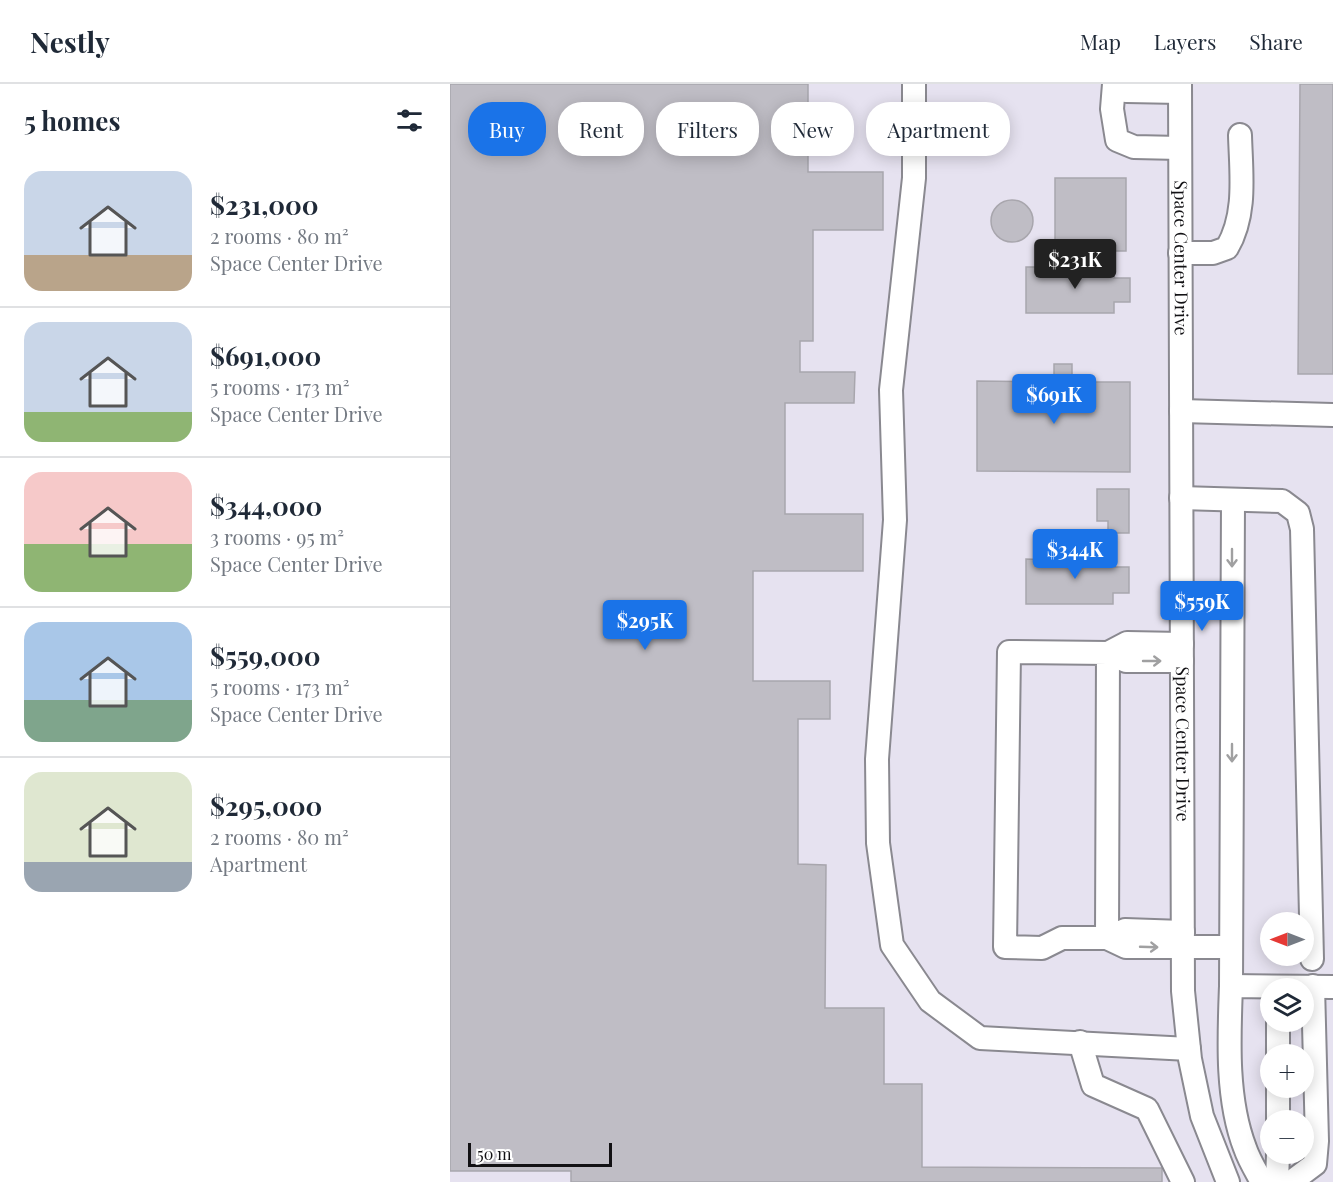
<!DOCTYPE html>
<html lang="en">
<head>
<meta charset="utf-8">
<style>
	:root { --surface:#fff; --page:#f6f6f7; --text:#1f2937; --muted:#747a83; --line:#e0e1e3; --accent:#1a73e8 }
	body { margin:0; font-family:"Playfair Display",serif; background:var(--page); color:var(--text); height:100vh; display:flex; flex-direction:column; font-size:22px; white-space:nowrap }
	* { box-sizing:border-box; margin:0 }
	p { font-size:20px; color:var(--muted) }
	.icon { flex:none; width:33px; height:33px; fill:none; stroke:currentColor; stroke-width:2; stroke-linecap:round; stroke-linejoin:round }
	.map { position:relative; flex:1; overflow:hidden }
	.drawer { display:flex; flex-direction:column; background:var(--surface); width:450px }
	.drawer>* { flex:none }
	.top-card { position:absolute; left:18px; top:18px; width:570px; height:54px; display:flex; gap:12px }
	.needle { width:39px; rotate:270deg }
	.buttons { position:absolute; left:810px; top:828px; display:grid; gap:12px }
	.buttons a { display:grid; place-items:center; width:54px; height:54px; border-radius:50%; background:var(--surface); box-shadow:0 3px 15px #0003; font-size:30px }
	.scale { position:absolute; left:18px; bottom:15px; width:144px; box-sizing:border-box; padding-left:6px; border:3px solid #121114; border-top:0; font-size:16px; line-height:21px; white-space:nowrap; color:#121114; -webkit-text-stroke:4px #fff; paint-order:stroke }
	.price { position:absolute; translate:-50% -51px; padding:0 14px; border-radius:6px; background:var(--accent); color:#fff; font-size:20px; line-height:39px; filter:drop-shadow(0 2px 3px #0008) }
	.price::after { content:''; position:absolute; left:50%; top:36px; width:18px; height:14px; margin-left:-9px; background:inherit; clip-path:polygon(0 0,100% 0,50% 100%) }
	.price.current { background:#222; color:#fff }
	ul { padding:0; list-style:none }
	li { display:flex; align-items:center; gap:18px; height:150px; padding:0 24px }
	li+li { border-top:2px solid var(--line) }
	li span { display:grid; place-items:center; flex:none; width:168px; height:120px; border-radius:18px; color:#555 }
	li>.icon { margin-inline-start:auto }
	span .icon { width:72px; height:72px; fill:#fffc; stroke-width:1 }
	li b { font-size:26px }
	h2 { display:flex; justify-content:space-between; align-items:center; height:72px; padding:0 24px; font-size:26px }
	.chip { padding:0 21px; border-radius:24px; background:var(--surface); box-shadow:0 3px 15px #0003; font-size:21px; line-height:54px }
	.chip.current { background:var(--accent); color:#fff }
	header { display:flex; align-items:center; gap:36px; box-sizing:border-box; height:84px; padding:0 30px; background:var(--surface); border-bottom:2px solid var(--line) }
	header strong { font-size:28px }
	nav { display:flex; gap:33px; margin-inline-start:auto; font-size:21px }
	main { display:flex; flex:1; min-height:0 }
	.map>svg:first-child { display:block }
	.built { fill:#e6e2f0; fill-rule:evenodd }
	.building { fill:#bfbdc5; stroke:#a8a6ad; stroke-width:1.5 }
	.lines { fill:none; stroke-linecap:round; stroke-linejoin:round }
	.minor-casing { stroke:#8a8990; stroke-width:26 }
	.minor { stroke:#fff; stroke-width:22 }
	.oneway { stroke:#a0a0a1 }
	.labels { text-anchor:middle; stroke-width:4.5; stroke-linejoin:round; paint-order:stroke }
	.street-label { font-size:18px; fill:#121114; stroke:#fff }
</style>
</head>
<body>
<header>
<strong>Nestly</strong>
<nav><a>Map</a><a>Layers</a><a>Share</a></nav>
</header>
<main>
<section class="drawer">
<h2>5 homes<svg class="icon" aria-label="filters" viewBox="0 0 24 24"><path d="M4 7h16M4 17h16"/><circle cx="9" cy="7" r="2"/><circle cx="15" cy="17" r="2"/></svg></h2>
<ul>
<li><span style="background:linear-gradient(#c9d6e8 70%,#b9a48a 0)"><svg class="icon" aria-label="home" viewBox="0 0 24 24"><path d="M3 11l9-7 9 7M6 9v11h12V9"/></svg></span><div><b>$231,000</b><p>2 rooms · 80 m²</p><p>Space Center Drive</p></div></li>
<li><span style="background:linear-gradient(#c9d6e8 75%,#8fb573 0)"><svg class="icon" aria-label="home" viewBox="0 0 24 24"><path d="M3 11l9-7 9 7M6 9v11h12V9"/></svg></span><div><b>$691,000</b><p>5 rooms · 173 m²</p><p>Space Center Drive</p></div></li>
<li><span style="background:linear-gradient(#f6c9c9 60%,#8fb573 0)"><svg class="icon" aria-label="home" viewBox="0 0 24 24"><path d="M3 11l9-7 9 7M6 9v11h12V9"/></svg></span><div><b>$344,000</b><p>3 rooms · 95 m²</p><p>Space Center Drive</p></div></li>
<li><span style="background:linear-gradient(#a9c7e8 65%,#7fa58c 0)"><svg class="icon" aria-label="home" viewBox="0 0 24 24"><path d="M3 11l9-7 9 7M6 9v11h12V9"/></svg></span><div><b>$559,000</b><p>5 rooms · 173 m²</p><p>Space Center Drive</p></div></li>
<li><span style="background:linear-gradient(#dfe7d0 75%,#9aa5b1 0)"><svg class="icon" aria-label="home" viewBox="0 0 24 24"><path d="M3 11l9-7 9 7M6 9v11h12V9"/></svg></span><div><b>$295,000</b><p>2 rooms · 80 m²</p><p>Apartment</p></div></li>
</ul>
</section>
<div class="map">
<svg width="883" height="1098" viewBox="0 0 883 1098">
	<rect width="100%" height="100%" fill="#f1eff7"/>
	<path class="built" d="M0,0H883V1098H0ZM820,838H854V872H820ZM820,904H854V938H820ZM820,970H854V1004H820ZM820,1036H854V1070H820Z"/>
	<path class="building" d="M0,0H358V88H433V146H363V257H350V288H405L404,319H335V430H413V487H303V597H380V635H348V780L376,781L375,924H434V1000H472V1083L712,1084V1098H121V1087H0Z
		M850,0H883V290H848Z
		M605,94H676V167H605Z
		M541 137a21 21 0 1 1 42 0a21 21 0 1 1-42 0Z
		M576,183H664V194H680V218H664V229H576Z
		M604,280H622V298H680V388L527,387V297L604,298Z
		M647,405H679V449H658V437H647Z
		M602,472H665V483H679V509H663V520H576V475L602,476Z"/>
	<g class="lines">
		<defs>
			<g id="minor">
				<path d="M464,0V94L441,306L445,436L427,675L428,759L442,861L480,917L530,954L739,965"/>
				<path d="M664,0L662,25L667,56L684,63L730,64"/>
				<path d="M666,0L670,6L677,7L730,8"/>
				<path id="s1" d="M730,0L733,907L740,975L752,1032L778,1098"/>
				<path d="M730,169H763L777,164C797,130 791,89 790,51"/>
				<path d="M731,327L883,331"/>
				<path d="M731,414L832,417L848,429L852,445L862,875"/>
				<path d="M732,560L677,559L658,569L676,577H732"/>
				<path d="M559,568L658,569L657,854H612L592,864L555,863Z"/>
				<path d="M733,848L675,846L657,854L676,863H781"/>
				<path d="M781,902L783,416"/>
				<path d="M630,958L643,1001L697,1025L733,1098"/>
				<path d="M828,970V938"/>
				<path d="M828,1036V1004"/>
				<path d="M812,1098C806,1087 799,1076 795,1064C776,1015 779,954 781,902L883,903"/>
				<path d="M827,1098L828,1070"/>
				<path d="M841,1098L865,1080L867,1057L863,902"/>
			</g>
		</defs>
		<use href="#minor" class="minor-casing"/>
		<use href="#minor" class="minor"/>
	</g>
	<defs><path id="oneway-shaft" d="M-6 0H5M1.5-3L5.5 0L1.5 3" fill="none" stroke-width="1.6" stroke-linecap="round" stroke-linejoin="round" transform="scale(1.5)"/></defs>
	<g class="oneway">
		<use href="#oneway-shaft" transform="translate(782 474) rotate(90)"/>
		<use href="#oneway-shaft" transform="translate(702 577)"/>
		<use href="#oneway-shaft" transform="translate(782 669) rotate(90)"/>
		<use href="#oneway-shaft" transform="translate(699 863) rotate(2)"/>
	</g>
	<g class="labels">
		<g class="street-label">
			<text dy="6" stroke="none"><textPath href="#s1" startOffset="174">Space Center Drive</textPath></text>
			<text dy="6" stroke="none"><textPath href="#s1" startOffset="660">Space Center Drive</textPath></text>
		</g>
	</g>
</svg>
<div class="buttons">
<a><svg class="needle" viewBox="-14 -14 28 28"><path d="M0-13l5 13h-10z" fill="#e53935"/><path d="M0 13l5-13h-10z" fill="#747a83"/></svg></a>
<a><svg class="icon" aria-label="layers" viewBox="0 0 24 24"><path d="M12 4l9 5-9 5-9-5zM3 14l9 5 9-5"/></svg></a>
<a>+</a>
<a>−</a>
</div>
<div class="scale">50 m</div>
<b class="price current" style="left:625px;top:206px">$231K</b>
<b class="price" style="left:604px;top:341px">$691K</b>
<b class="price" style="left:625px;top:496px">$344K</b>
<b class="price" style="left:752px;top:548px">$559K</b>
<b class="price" style="left:195px;top:567px">$295K</b>
<div class="top-card">
<a class="chip current">Buy</a>
<a class="chip">Rent</a>
<a class="chip">Filters</a>
<a class="chip">New</a>
<a class="chip">Apartment</a>
</div>
</div>
</main>
</body>
</html>
